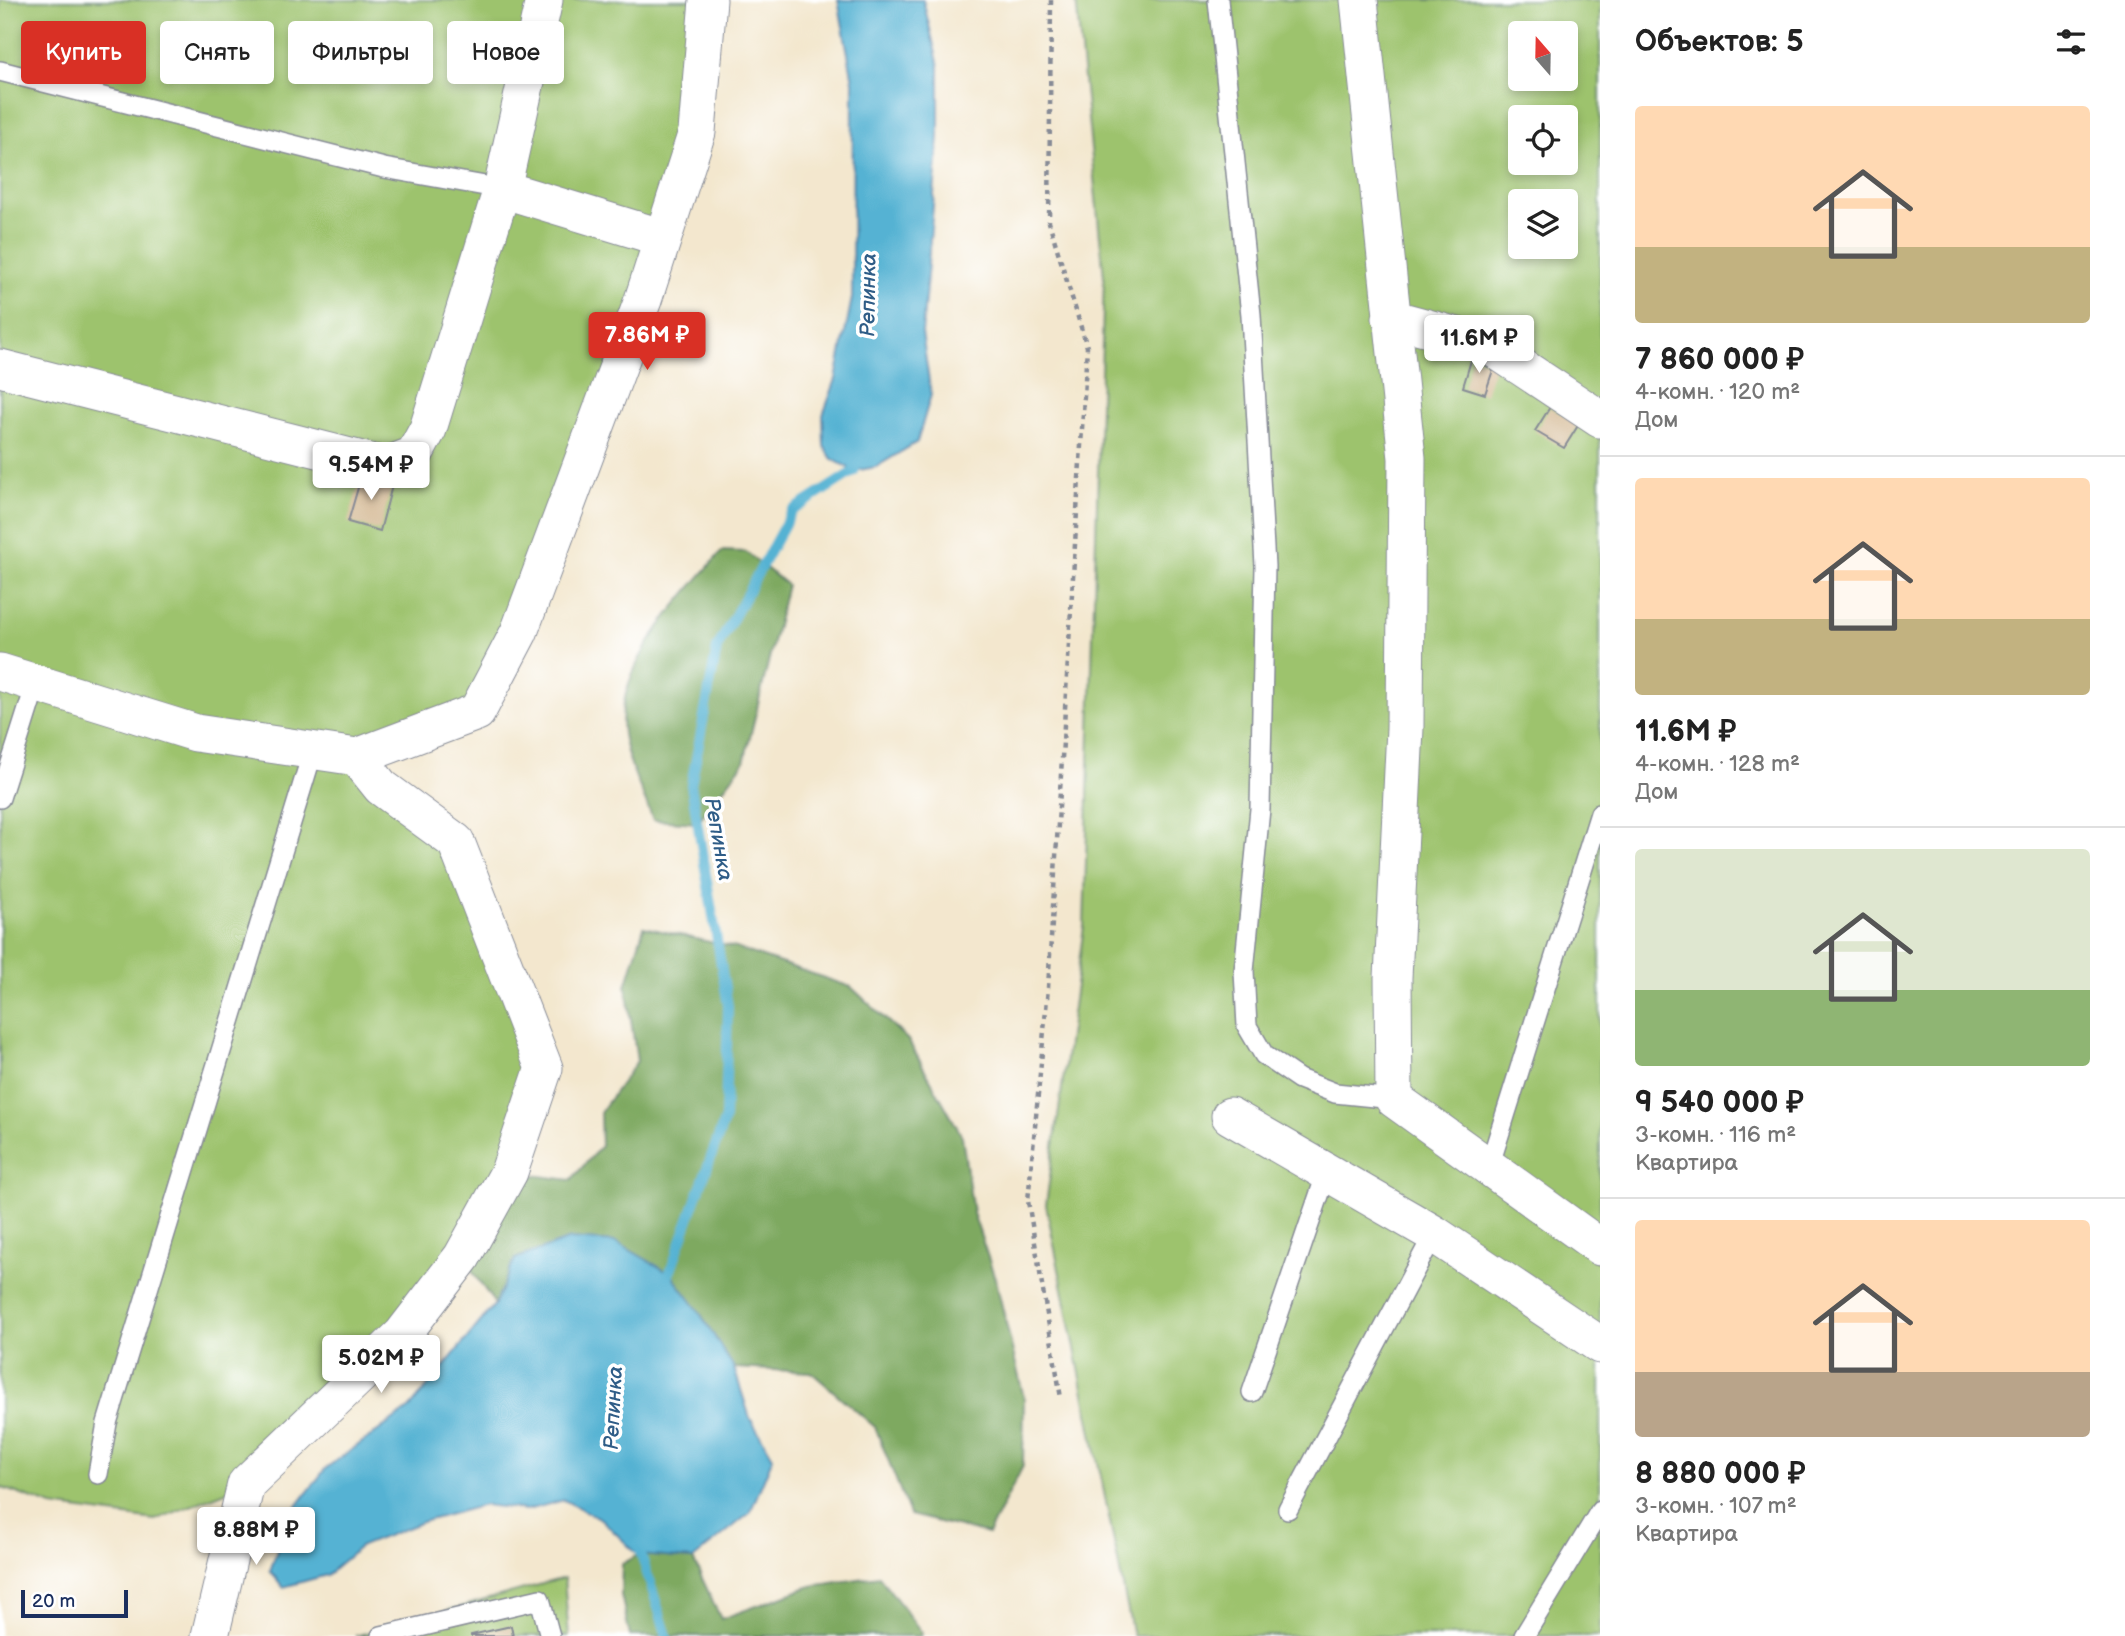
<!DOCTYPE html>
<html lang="ru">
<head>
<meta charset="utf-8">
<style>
	:root { --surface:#fff; --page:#f6f6f6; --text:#222; --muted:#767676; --line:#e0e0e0; --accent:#d93025 }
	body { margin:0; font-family:"Balsamiq Sans",sans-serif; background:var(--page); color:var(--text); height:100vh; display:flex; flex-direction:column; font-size:26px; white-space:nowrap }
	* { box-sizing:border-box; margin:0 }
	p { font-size:23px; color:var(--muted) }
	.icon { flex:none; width:38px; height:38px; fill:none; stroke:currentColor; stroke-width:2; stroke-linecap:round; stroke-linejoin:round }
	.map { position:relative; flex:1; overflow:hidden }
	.sheet { display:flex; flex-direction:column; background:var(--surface); width:525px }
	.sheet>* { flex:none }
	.guide { position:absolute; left:21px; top:21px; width:665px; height:63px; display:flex; gap:14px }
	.needle { width:46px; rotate:340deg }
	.controls { position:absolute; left:1508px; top:21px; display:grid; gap:14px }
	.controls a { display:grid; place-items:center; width:70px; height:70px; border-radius:7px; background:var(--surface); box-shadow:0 4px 10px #0003; font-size:35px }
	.scale { position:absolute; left:21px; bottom:18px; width:107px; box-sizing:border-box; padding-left:7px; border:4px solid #1b2f5e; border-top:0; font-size:19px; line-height:24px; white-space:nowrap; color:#1b2f5e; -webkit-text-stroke:5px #fff; paint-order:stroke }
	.price { position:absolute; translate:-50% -60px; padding:0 16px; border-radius:7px; background:#fff; color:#222; font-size:23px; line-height:46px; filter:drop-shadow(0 2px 4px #0008) }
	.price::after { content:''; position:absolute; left:50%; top:42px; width:21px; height:16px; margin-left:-10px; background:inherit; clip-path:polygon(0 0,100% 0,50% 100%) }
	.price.active { background:var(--accent); color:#fff }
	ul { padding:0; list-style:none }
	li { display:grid; align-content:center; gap:14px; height:371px; padding:0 35px }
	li+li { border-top:2px solid var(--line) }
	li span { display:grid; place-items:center; height:217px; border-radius:7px; color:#555 }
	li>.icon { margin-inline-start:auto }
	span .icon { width:126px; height:126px; fill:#fffc; stroke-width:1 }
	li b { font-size:30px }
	h2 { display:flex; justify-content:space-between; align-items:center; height:84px; padding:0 35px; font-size:30px }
	.tag { padding:0 24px; border-radius:7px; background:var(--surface); box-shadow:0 4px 10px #0003; font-size:24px; line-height:63px }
	.tag.active { background:var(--accent); color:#fff }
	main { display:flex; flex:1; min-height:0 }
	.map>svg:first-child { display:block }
	.green { fill:#9dc36d; stroke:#5c7966; stroke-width:2; fill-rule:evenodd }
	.forest { fill:#7ea960; stroke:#4c6c5f; stroke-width:2 }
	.water { fill:#55b2d3; stroke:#387098; stroke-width:2 }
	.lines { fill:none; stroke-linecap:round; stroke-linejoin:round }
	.stream { stroke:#55b2d3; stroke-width:10 }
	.building { fill:#d2b58e }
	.lane-casing { stroke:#878b96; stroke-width:22 }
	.street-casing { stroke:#878b96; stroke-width:39 }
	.path { stroke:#878b96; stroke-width:4.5; stroke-dasharray:5 5; stroke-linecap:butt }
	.lane { stroke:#fff; stroke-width:19 }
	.street { stroke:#fff; stroke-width:37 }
	.labels { text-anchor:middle; stroke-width:7; stroke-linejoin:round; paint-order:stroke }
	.water-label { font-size:21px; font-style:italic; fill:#2f5d87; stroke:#fff }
</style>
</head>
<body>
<main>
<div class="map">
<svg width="1600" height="1636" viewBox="0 0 1600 1636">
	<rect width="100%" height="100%" fill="#fff"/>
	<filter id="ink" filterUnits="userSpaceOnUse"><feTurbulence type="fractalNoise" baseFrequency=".0143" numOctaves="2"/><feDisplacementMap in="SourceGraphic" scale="14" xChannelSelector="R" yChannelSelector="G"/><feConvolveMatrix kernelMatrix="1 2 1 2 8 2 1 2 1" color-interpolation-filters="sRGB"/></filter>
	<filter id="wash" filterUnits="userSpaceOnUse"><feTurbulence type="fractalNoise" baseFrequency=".00686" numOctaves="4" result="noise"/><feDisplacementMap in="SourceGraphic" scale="28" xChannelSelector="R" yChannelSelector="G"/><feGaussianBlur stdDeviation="1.57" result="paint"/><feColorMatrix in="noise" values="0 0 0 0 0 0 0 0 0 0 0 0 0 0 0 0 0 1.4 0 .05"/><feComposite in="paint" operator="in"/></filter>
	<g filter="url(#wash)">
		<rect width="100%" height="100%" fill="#f3e7ce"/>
		<path class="green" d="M0,0H708L697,132L477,712L358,757L456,842L544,1068L462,1257L246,1484L155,1520L52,1506L0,1487Z
			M1076,0H1600V1636H1133L1046,1205L1084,926L1104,277ZM1521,33H1566V79H1521ZM1521,117H1566V163H1521ZM1521,201H1566V247H1521Z
			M564,1578L569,1636H355Z"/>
		<path class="forest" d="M722,551L746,552L787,585L744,762L697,823L653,820C643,793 627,762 623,734C614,666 681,599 722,551Z
			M644,927L736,948L851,987L908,1040L962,1136L973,1213L996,1281L1024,1398L1023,1466L988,1534L910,1515L875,1427L811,1372L734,1368L698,1310L516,1259L495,1304L462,1257L509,1172L571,1180L601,1146L600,1113L637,1061L626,986Z
			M638,1555L693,1559L721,1619L811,1586L879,1576L922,1633L921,1636H630L621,1595L622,1564Z"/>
		<path class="water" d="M838,0H923L939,66V137L922,333L931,395L917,442L876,467L854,471L832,459L824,446L823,415L836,379L852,298L853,81Z
			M570,1239L616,1242L671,1274L698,1310L734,1368L750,1418L773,1457L750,1513L693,1559L638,1555L601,1519L564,1500L527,1510L484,1505L422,1522L361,1546L327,1575L283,1587L270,1571L288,1518L326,1468L410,1408L495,1304L515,1259Z"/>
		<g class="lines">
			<path class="stream" d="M665,1286L725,1118L728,1006L691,785L717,648L792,511L854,471L859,459
				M637,1542L667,1636"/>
		</g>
		<g id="blocks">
			<path class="building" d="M1472,357L1495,364L1485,394L1463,387Z
				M1550,407L1579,424L1564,448L1535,431Z
				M362,474L393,482L380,531L348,522Z
				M511,1626L513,1636H471V1635Z"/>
		</g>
	</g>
	<g filter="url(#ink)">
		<use href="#blocks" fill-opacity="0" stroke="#878b96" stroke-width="2"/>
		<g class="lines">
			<defs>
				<path id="lane" d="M1218,0L1251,315L1265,566L1260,809L1244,971L1247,1026L1264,1055L1299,1079L1335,1093L1394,1099
					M0,71L384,168L502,189
					M0,798L36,684
					M1489,1167L1600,813
					M1252,1392L1327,1172
					M98,1474L107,1423L313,751
					M1288,1509L1434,1234
					M381,1636L540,1599L550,1636
					M1524,1636L1600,1511"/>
				<path id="street" d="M1359,0L1407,458L1405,728L1393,978L1394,1099L1600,1247
					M502,189L663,238
					M1391,318L1487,344L1600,419
					M0,368L385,466L414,455L428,429L502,189L544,0
					M0,672L196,733L357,757L477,712L519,632L643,300L697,132L708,0
					M1230,1116L1434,1234L1600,1345
					M210,1636L246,1484L402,1335L462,1257L509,1172L544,1068L456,842L381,787L357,757"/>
			</defs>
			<use href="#lane" class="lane-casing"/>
			<use href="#street" class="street-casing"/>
			<path class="path" d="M1051,0L1049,222L1087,347L1048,988L1028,1201L1061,1398"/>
			<use href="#lane" class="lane"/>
			<use href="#street" class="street"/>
		</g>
	</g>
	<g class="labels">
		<g class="water-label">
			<text transform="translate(868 295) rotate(-89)" y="7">Репинка</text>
			<text transform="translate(719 839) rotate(80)" y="7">Репинка</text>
			<text transform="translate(613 1408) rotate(-87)" y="7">Репинка</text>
		</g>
	</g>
</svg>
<div class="controls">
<a><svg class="needle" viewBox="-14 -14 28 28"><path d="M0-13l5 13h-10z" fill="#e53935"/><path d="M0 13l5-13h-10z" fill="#767676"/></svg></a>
<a><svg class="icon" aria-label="locate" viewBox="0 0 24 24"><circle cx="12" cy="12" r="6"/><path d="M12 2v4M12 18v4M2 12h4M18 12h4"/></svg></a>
<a><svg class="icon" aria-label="layers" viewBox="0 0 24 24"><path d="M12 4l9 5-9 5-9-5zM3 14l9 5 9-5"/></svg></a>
</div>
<div class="scale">20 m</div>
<b class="price active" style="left:647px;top:372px">7.86M ₽</b>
<b class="price" style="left:1479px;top:375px">11.6M ₽</b>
<b class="price" style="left:371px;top:502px">9.54M ₽</b>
<b class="price" style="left:381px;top:1395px">5.02M ₽</b>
<b class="price" style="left:256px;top:1567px">8.88M ₽</b>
<div class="guide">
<a class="tag active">Купить</a>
<a class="tag">Снять</a>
<a class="tag">Фильтры</a>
<a class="tag">Новое</a>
</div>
</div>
<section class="sheet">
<h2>Объектов: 5<svg class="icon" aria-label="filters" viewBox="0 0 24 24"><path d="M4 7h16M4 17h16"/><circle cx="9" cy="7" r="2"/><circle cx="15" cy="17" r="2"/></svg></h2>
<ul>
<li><span style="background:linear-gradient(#ffd9b3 65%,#c2b280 0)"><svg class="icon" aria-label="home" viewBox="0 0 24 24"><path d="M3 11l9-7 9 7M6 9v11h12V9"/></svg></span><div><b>7 860 000 ₽</b><p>4-комн. · 120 m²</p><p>Дом</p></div></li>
<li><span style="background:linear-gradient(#ffd9b3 65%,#c2b280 0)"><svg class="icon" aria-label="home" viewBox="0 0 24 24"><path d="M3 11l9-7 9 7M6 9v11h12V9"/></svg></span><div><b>11.6M ₽</b><p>4-комн. · 128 m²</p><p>Дом</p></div></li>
<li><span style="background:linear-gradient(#dfe7d0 65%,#8fb573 0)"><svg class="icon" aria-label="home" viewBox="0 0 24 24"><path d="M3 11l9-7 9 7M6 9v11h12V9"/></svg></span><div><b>9 540 000 ₽</b><p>3-комн. · 116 m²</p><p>Квартира</p></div></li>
<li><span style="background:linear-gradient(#ffd9b3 70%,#b9a48a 0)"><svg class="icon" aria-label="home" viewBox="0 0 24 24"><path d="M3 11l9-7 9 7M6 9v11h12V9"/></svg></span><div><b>8 880 000 ₽</b><p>3-комн. · 107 m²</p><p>Квартира</p></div></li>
</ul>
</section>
</main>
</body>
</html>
